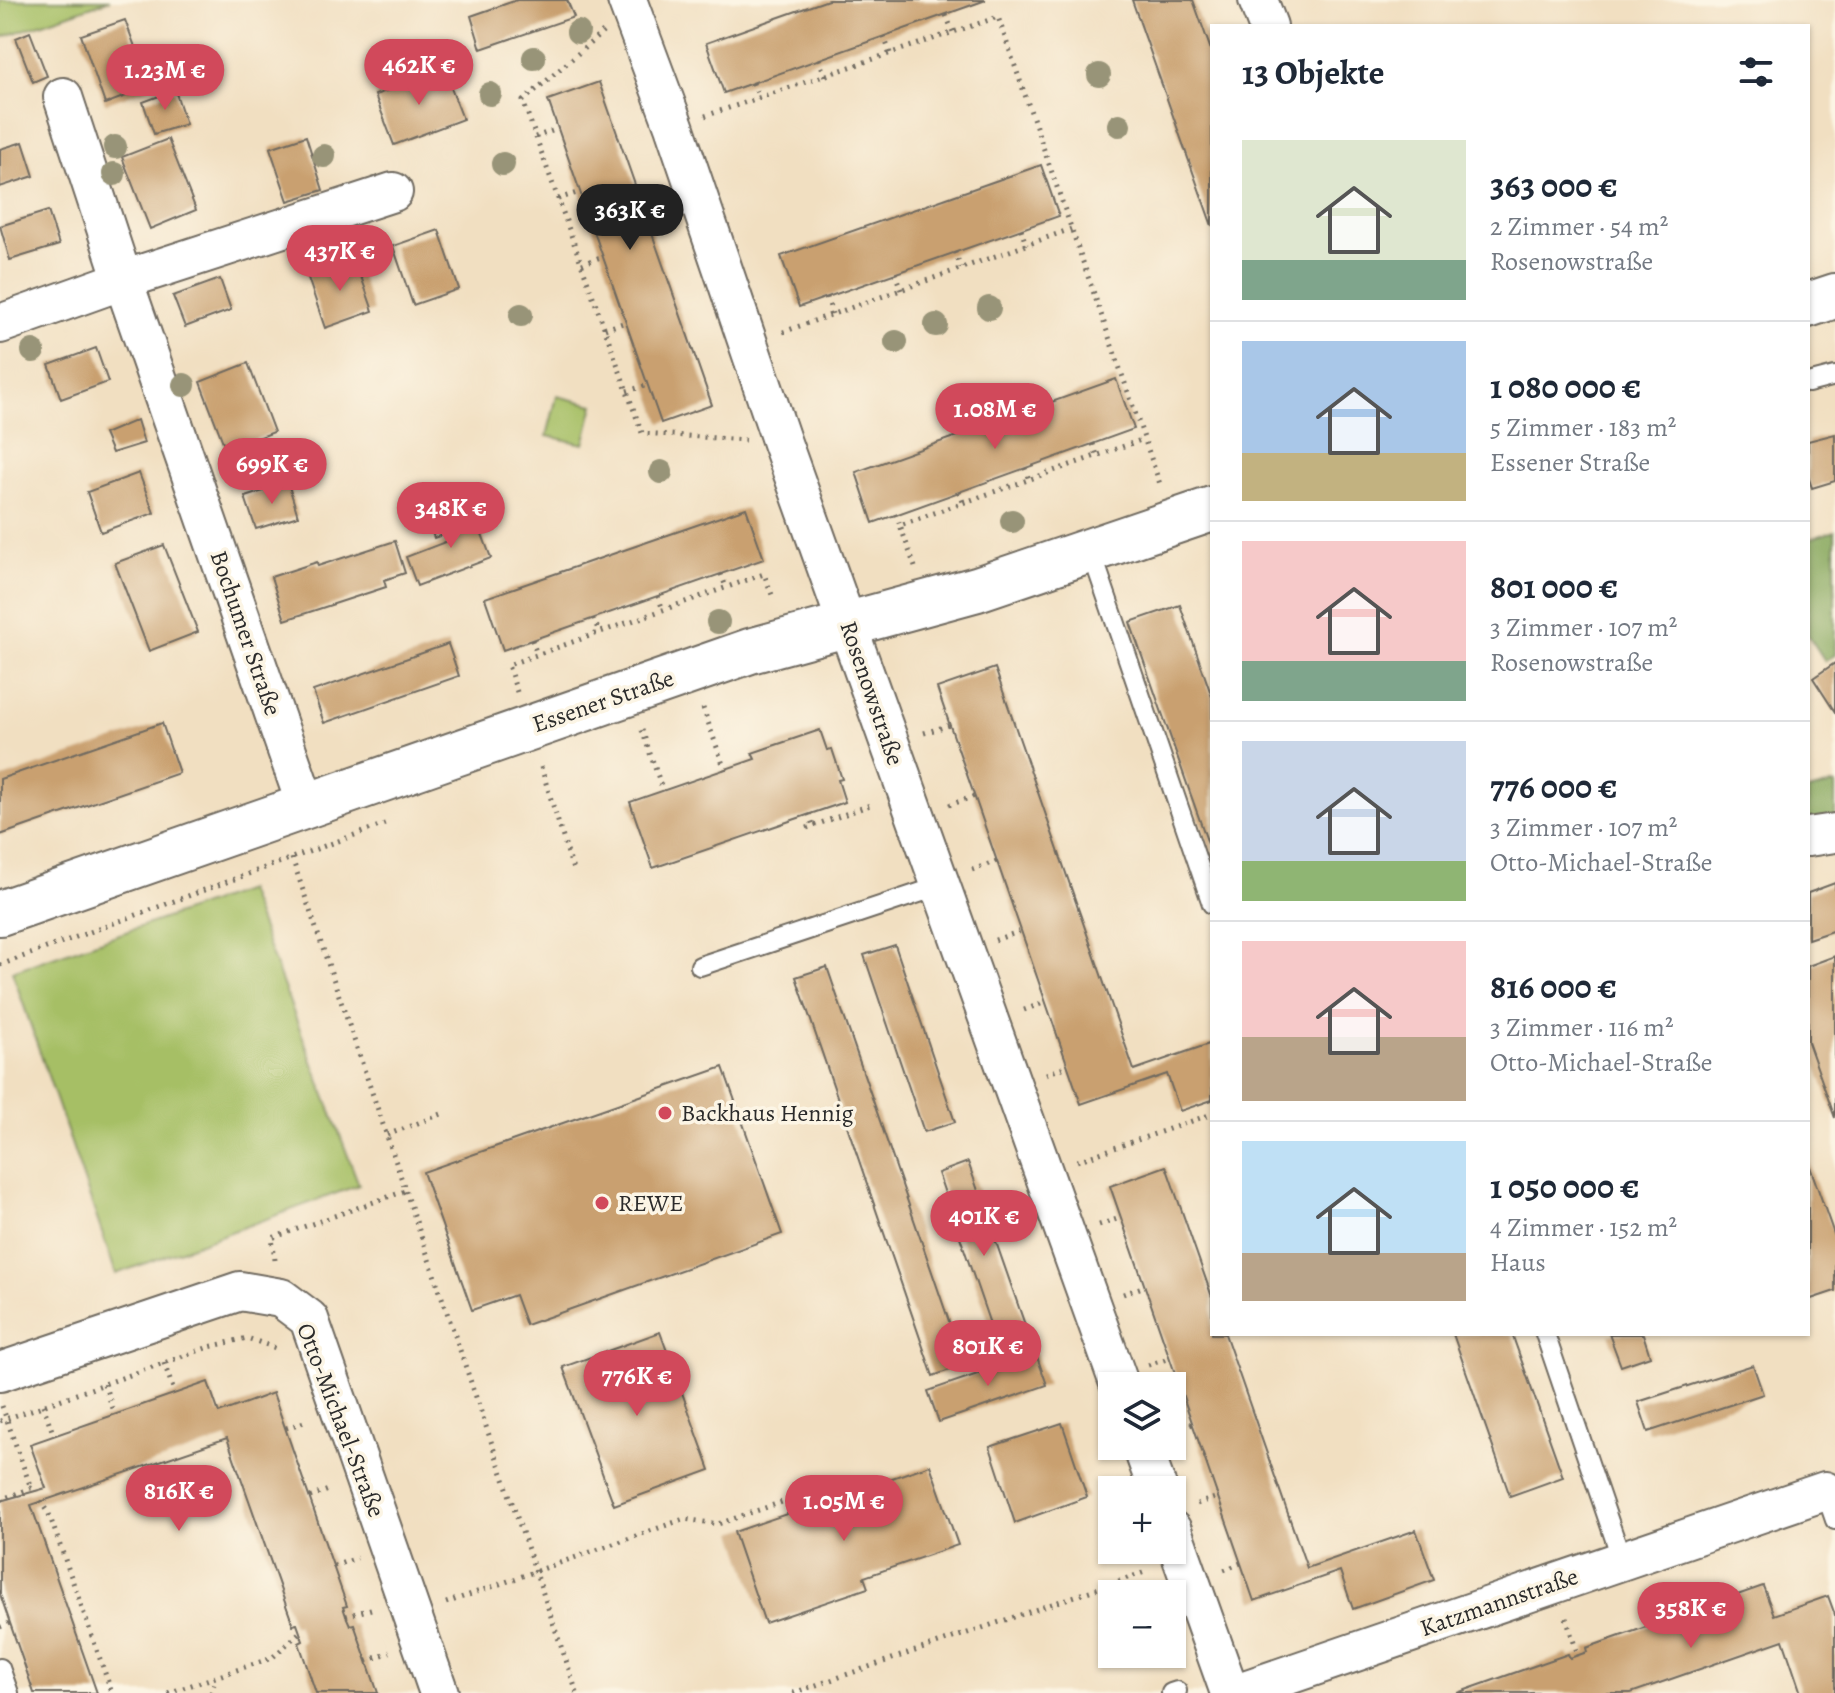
<!DOCTYPE html>
<html lang="de">
<head>
<meta charset="utf-8">
<style>
	:root { --surface:#fff; --page:#f2f2f3; --text:#1f2937; --muted:#747a83; --line:#e0e1e3; --accent:#d1495b }
	body { margin:0; font-family:Alegreya,serif; background:var(--page); color:var(--text); height:100vh; display:flex; flex-direction:column; font-size:30px; white-space:nowrap }
	* { box-sizing:border-box; margin:0 }
	p { font-size:26px; color:var(--muted) }
	.icon { flex:none; width:44px; height:44px; fill:none; stroke:currentColor; stroke-width:2; stroke-linecap:round; stroke-linejoin:round }
	.map { position:relative; flex:1; overflow:hidden }
	.side { position:absolute; left:1210px; top:24px; width:600px; height:1312px; display:flex; flex-direction:column; background:var(--surface); border-radius:0px; box-shadow:0 2px 6px #0004 }
	.side>* { flex:none }
	.controls { position:absolute; left:1098px; top:1372px; display:grid; gap:16px }
	.controls a { display:grid; place-items:center; width:88px; height:88px; border-radius:0px; background:var(--surface); box-shadow:0 2px 6px #0004; font-size:40px }
	.price { position:absolute; translate:-50% -68px; padding:0 18px; border-radius:28px; background:var(--accent); color:#fff; font-size:26px; line-height:52px; filter:drop-shadow(0 2px 4px #0008) }
	.price::after { content:''; position:absolute; left:50%; top:48px; width:24px; height:18px; margin-left:-12px; background:inherit; clip-path:polygon(0 0,100% 0,50% 100%) }
	.price.on { background:#222; color:#fff }
	ul { padding:0; list-style:none }
	li { display:flex; align-items:center; gap:24px; height:200px; padding:0 32px }
	li+li { border-top:2px solid var(--line) }
	li span { display:grid; place-items:center; flex:none; width:224px; height:160px; border-radius:0px; color:#555 }
	li>.icon { margin-inline-start:auto }
	span .icon { width:96px; height:96px; fill:#fffc; stroke-width:1 }
	li b { font-size:34px }
	h2 { display:flex; justify-content:space-between; align-items:center; height:96px; padding:0 32px; font-size:34px }
	.map>svg:first-child { display:block }
	.green { fill:#a6bf65; stroke:#687548; stroke-width:2 }
	.forest { fill:#84a65a; stroke:#586842; stroke-width:2 }
	.building { fill:#c9a070 }
	.lines { fill:none; stroke-linecap:round; stroke-linejoin:round }
	.lane-casing { stroke:#706a60; stroke-width:22 }
	.street-casing { stroke:#706a60; stroke-width:42 }
	.secondary-casing { stroke:#706a60; stroke-width:48 }
	.path { stroke:#706a60; stroke-width:5; stroke-dasharray:2 6; stroke-linecap:butt }
	.lane { stroke:#fff; stroke-width:18 }
	.street { stroke:#fff; stroke-width:38 }
	.secondary { stroke:#fff; stroke-width:44 }
	.tree { fill:#989478 }
	.poi-dot { fill:#d1495b; stroke:#fcf5e5; stroke-width:3 }
	.labels { text-anchor:middle; stroke-width:7; stroke-linejoin:round; paint-order:stroke }
	.street-label { font-size:24px; fill:#2b2b2b; stroke:#fcf5e5 }
	.poi-label { font-size:24px; fill:#2b2b2b; stroke:#fcf5e5; text-anchor:start }
</style>
</head>
<body>
<div class="map">
<svg width="1835" height="1693" viewBox="0 0 1835 1693">
	<rect width="100%" height="100%" fill="#fcf5e5"/>
	<filter id="ink" filterUnits="userSpaceOnUse"><feTurbulence type="fractalNoise" baseFrequency=".0125" numOctaves="2"/><feDisplacementMap in="SourceGraphic" scale="16" xChannelSelector="R" yChannelSelector="G"/><feConvolveMatrix kernelMatrix="1 2 1 2 8 2 1 2 1" color-interpolation-filters="sRGB"/></filter>
	<filter id="wash" filterUnits="userSpaceOnUse"><feTurbulence type="fractalNoise" baseFrequency=".006" numOctaves="4" result="noise"/><feDisplacementMap in="SourceGraphic" scale="32" xChannelSelector="R" yChannelSelector="G"/><feGaussianBlur stdDeviation="1.8" result="paint"/><feColorMatrix in="noise" values="0 0 0 0 0 0 0 0 0 0 0 0 0 0 0 0 0 1.4 0 .05"/><feComposite in="paint" operator="in"/></filter>
	<g filter="url(#wash)">
		<rect width="100%" height="100%" fill="#f1dfc1"/>
		<path class="green" d="M0,0H110L0,38Z
			M557,396L594,405L584,444L547,436Z
			M247,890L359,1185L116,1274L12,971Z"/>
		<path class="forest" d="M1835,531V655L1825,661L1808,635V539Z
			M1835,784V816L1808,820V791Z"/>
		<g id="blocks">
			<path class="building" d="M517,0H567L574,17L481,49L471,16Z
				M828,0H986L724,93L706,43Z
				M1132,0H1193L1212,53V226Z
				M125,20L150,87L105,104L81,35Z
				M30,32L47,76L33,82L16,38Z
				M444,70L463,119L394,145L375,95Z
				M599,82L712,405L661,423L548,100Z
				M175,90L186,124L154,134L143,102Z
				M306,136L323,190L288,201L270,148Z
				M168,139L196,210L150,229L122,157Z
				M23,142L34,176L0,187V149Z
				M1041,165L1059,216L799,307L781,256Z
				M48,211L59,245L10,260L0,226Z
				M439,230L459,289L413,305L393,246Z
				M355,259L373,311L325,328L307,275Z
				M220,279L231,310L185,327L173,296Z
				M96,348L108,382L61,399L49,365Z
				M248,363L274,432L226,450L200,382Z
				M1116,379L1134,429L873,523L856,472Z
				M137,420L144,443L112,453L104,434Z
				M1835,434V481L1812,488L1808,476V441Z
				M272,446L277,460L244,473L239,457Z
				M139,473L154,513L101,532L87,492Z
				M288,483L298,516L256,529L245,497Z
				M746,508L764,559L503,650L485,598Z
				M473,510L491,558L417,586L406,557L453,539L451,532L434,538L430,526Z
				M395,541L405,573L384,580L386,587L285,620L271,577L317,562L318,566Z
				M164,545L198,632L149,651L115,563Z
				M1180,605L1212,697V855L1130,622Z
				M448,644L459,676L324,723L313,691Z
				M1835,663V712L1813,678Z
				M995,668L1134,1070L1212,1043V1100L1180,1111L1167,1074L1081,1104L937,688Z
				M162,723L179,773L0,835V779Z
				M820,730L827,750L832,749L842,779L838,780L845,802L653,868L630,802L755,759L752,753Z
				M1835,883V930L1808,939V893Z
				M895,945L955,1122L924,1132L864,955Z
				M1835,956V1118L1808,1042V966Z
				M827,967L964,1365L933,1376L796,977Z
				M723,1067L782,1234L526,1325L515,1295L472,1310L423,1172Z
				M1808,1161L1835,1237V1291L1808,1300Z
				M968,1162L1031,1342L1000,1353L938,1173Z
				M1166,1166L1212,1297V1334H1225L1307,1568L1416,1530L1434,1580L1353,1609L1340,1571L1254,1601L1110,1186Z
				M660,1332L710,1470L614,1505L563,1367Z
				M1453,1334H1512L1563,1477L1510,1496Z
				M1609,1334H1643L1650,1356L1621,1366Z
				M1036,1354L1047,1385L939,1422L928,1391Z
				M1753,1365L1763,1394L1648,1432L1638,1402Z
				M208,1382L219,1413L273,1393L347,1606L343,1607L346,1616L350,1625L354,1624L378,1693H316L299,1643L303,1641L297,1624L293,1625L227,1438L31,1505L97,1693H34L0,1594V1501L46,1488L30,1444Z
				M1062,1423L1087,1497L1015,1523L990,1447Z
				M930,1465L958,1545L864,1577L868,1588L765,1623L734,1532Z
				M1763,1586L1774,1615L1828,1596L1835,1615V1693H1801L1783,1640L1631,1693H1457L1568,1654L1570,1658L1587,1652L1586,1648Z"/>
		</g>
	</g>
	<g filter="url(#ink)">
		<use href="#blocks" fill-opacity="0" stroke="#706a60" stroke-width="2"/>
		<g class="lines">
			<defs>
				<path id="lane" d="M1808,383L1835,376
					M1091,551L1212,904
					M700,966L940,886
					M1545,1334L1622,1560
					M1825,1491L1835,1520
					M0,1668L9,1693
					M1171,1693L1177,1691"/>
				<path id="street" d="M627,0L674,126L782,443L1120,1386
					M1258,0L1268,26
					M63,97L123,280L393,192
					M0,324L123,280L306,805
					M1808,837L1835,833
					M0,1372L240,1291L281,1298L309,1319L439,1693
					M1142,1446L1158,1490
					M1172,1530L1230,1693
					M1236,1693L1825,1491"/>
				<path id="secondary" d="M1808,305L1835,296
					M0,913L750,651L977,589L1212,509"/>
			</defs>
			<use href="#lane" class="lane-casing"/>
			<use href="#street" class="street-casing"/>
			<use href="#secondary" class="secondary-casing"/>
			<path class="path" d="M946,15L953,32
				M603,32L523,101L642,433L745,440
				M884,36L890,53
				M819,59L825,76
				M753,83L759,98
				M705,116L998,17L1161,487
				M535,137L558,129
				M558,199L580,192
				M1021,229L1026,245
				M955,252L961,268
				M582,264L603,256
				M895,273L901,290
				M827,297L832,314
				M605,329L626,322
				M783,332L1071,229
				M627,391L648,385
				M1093,444L1097,455
				M1025,468L1029,480
				M959,492L964,504
				M896,514L900,525
				M915,567L900,525L1144,439
				M721,574L726,587
				M658,596L663,610
				M594,618L599,633
				M532,640L537,655
				M517,692L508,665L764,574L774,600
				M703,708L725,770
				M642,730L663,791
				M924,733L950,725
				M541,767L574,873
				M949,805L975,796
				M809,814L813,826
				M807,828L873,804
				M292,858L577,1693
				M972,870L997,861
				M995,940L1021,931
				M0,965L390,822
				M1024,1010L1046,1002
				M1046,1074L1068,1066
				M387,1135L444,1113
				M1077,1161L1212,1114
				M1099,1225L1120,1218
				M275,1260L272,1238L405,1191
				M1123,1294L1145,1286
				M164,1363L175,1394
				M1148,1365L1170,1358
				M104,1384L115,1414
				M43,1405L54,1436
				M2,1406L31,1488
				M0,1421L209,1347L247,1338L276,1348L279,1351
				M286,1428L307,1421
				M1175,1430L1193,1424
				M310,1497L331,1489
				M0,1500L31,1488L36,1491
				M40,1501L49,1514L112,1693
				M1197,1504L1218,1497
				M334,1566L357,1558
				M1224,1570L1241,1563
				M446,1603L684,1519L718,1524L817,1490
				M346,1616L371,1609
				M1566,1618L1578,1655
				M0,1627L10,1623
				M367,1661L390,1652
				M168,1693L272,1658L300,1632
				M211,1693L216,1678
				M793,1693L1148,1571"/>
			<use href="#lane" class="lane"/>
			<use href="#street" class="street"/>
			<use href="#secondary" class="secondary"/>
		</g>
		<g class="tree">
			<circle cx="578" cy="32" r="12"/>
			<circle cx="534" cy="58" r="12"/>
			<circle cx="1099" cy="75" r="12"/>
			<circle cx="490" cy="94" r="12"/>
			<circle cx="1119" cy="125" r="12"/>
			<circle cx="115" cy="147" r="12"/>
			<circle cx="324" cy="156" r="12"/>
			<circle cx="503" cy="164" r="12"/>
			<circle cx="114" cy="174" r="12"/>
			<circle cx="989" cy="308" r="12"/>
			<circle cx="521" cy="315" r="12"/>
			<circle cx="936" cy="325" r="12"/>
			<circle cx="896" cy="342" r="12"/>
			<circle cx="33" cy="351" r="12"/>
			<circle cx="184" cy="385" r="12"/>
			<circle cx="661" cy="472" r="12"/>
			<circle cx="1012" cy="521" r="12"/>
			<circle cx="718" cy="622" r="12"/>
		</g>
	</g>
	<g class="poi-dot">
		<circle cx="665" cy="1113" r="8"/>
		<circle cx="602" cy="1203" r="8"/>
	</g>
	<g class="labels">
		<g class="street-label">
			<text transform="translate(246 633) rotate(71)" y="8">Bochumer Straße</text>
			<text transform="translate(872 693) rotate(71)" y="8">Rosenowstraße</text>
			<text transform="translate(603 701) rotate(-19)" y="8">Essener Straße</text>
			<text transform="translate(341 1420) rotate(69)" y="8">Otto-Michael-Straße</text>
			<text transform="translate(1499 1602) rotate(-19)" y="8">Katzmannstraße</text>
		</g>
		<g class="poi-label">
			<text x="681" y="1121">Backhaus Hennig</text>
			<text x="618" y="1211">REWE</text>
		</g>
	</g>
</svg>
<div class="controls">
<a><svg class="icon" aria-label="layers" viewBox="0 0 24 24"><path d="M12 4l9 5-9 5-9-5zM3 14l9 5 9-5"/></svg></a>
<a>+</a>
<a>−</a>
</div>
<b class="price" style="left:419px;top:107px">462K €</b>
<b class="price" style="left:165px;top:112px">1.23M €</b>
<b class="price on" style="left:630px;top:252px">363K €</b>
<b class="price" style="left:340px;top:293px">437K €</b>
<b class="price" style="left:995px;top:451px">1.08M €</b>
<b class="price" style="left:272px;top:506px">699K €</b>
<b class="price" style="left:451px;top:550px">348K €</b>
<b class="price" style="left:984px;top:1258px">401K €</b>
<b class="price" style="left:988px;top:1388px">801K €</b>
<b class="price" style="left:637px;top:1418px">776K €</b>
<b class="price" style="left:179px;top:1533px">816K €</b>
<b class="price" style="left:844px;top:1543px">1.05M €</b>
<b class="price" style="left:1691px;top:1650px">358K €</b>
<section class="side">
<h2>13 Objekte<svg class="icon" aria-label="filters" viewBox="0 0 24 24"><path d="M4 7h16M4 17h16"/><circle cx="9" cy="7" r="2"/><circle cx="15" cy="17" r="2"/></svg></h2>
<ul>
<li><span style="background:linear-gradient(#dfe7d0 75%,#7fa58c 0)"><svg class="icon" aria-label="home" viewBox="0 0 24 24"><path d="M3 11l9-7 9 7M6 9v11h12V9"/></svg></span><div><b>363 000 €</b><p>2 Zimmer · 54 m²</p><p>Rosenowstraße</p></div></li>
<li><span style="background:linear-gradient(#a9c7e8 70%,#c2b280 0)"><svg class="icon" aria-label="home" viewBox="0 0 24 24"><path d="M3 11l9-7 9 7M6 9v11h12V9"/></svg></span><div><b>1 080 000 €</b><p>5 Zimmer · 183 m²</p><p>Essener Straße</p></div></li>
<li><span style="background:linear-gradient(#f6c9c9 75%,#7fa58c 0)"><svg class="icon" aria-label="home" viewBox="0 0 24 24"><path d="M3 11l9-7 9 7M6 9v11h12V9"/></svg></span><div><b>801 000 €</b><p>3 Zimmer · 107 m²</p><p>Rosenowstraße</p></div></li>
<li><span style="background:linear-gradient(#c9d6e8 75%,#8fb573 0)"><svg class="icon" aria-label="home" viewBox="0 0 24 24"><path d="M3 11l9-7 9 7M6 9v11h12V9"/></svg></span><div><b>776 000 €</b><p>3 Zimmer · 107 m²</p><p>Otto-Michael-Straße</p></div></li>
<li><span style="background:linear-gradient(#f6c9c9 60%,#b9a48a 0)"><svg class="icon" aria-label="home" viewBox="0 0 24 24"><path d="M3 11l9-7 9 7M6 9v11h12V9"/></svg></span><div><b>816 000 €</b><p>3 Zimmer · 116 m²</p><p>Otto-Michael-Straße</p></div></li>
<li><span style="background:linear-gradient(#bfe0f5 70%,#b9a48a 0)"><svg class="icon" aria-label="home" viewBox="0 0 24 24"><path d="M3 11l9-7 9 7M6 9v11h12V9"/></svg></span><div><b>1 050 000 €</b><p>4 Zimmer · 152 m²</p><p>Haus</p></div></li>
</ul>
</section>
</div>
</body>
</html>
